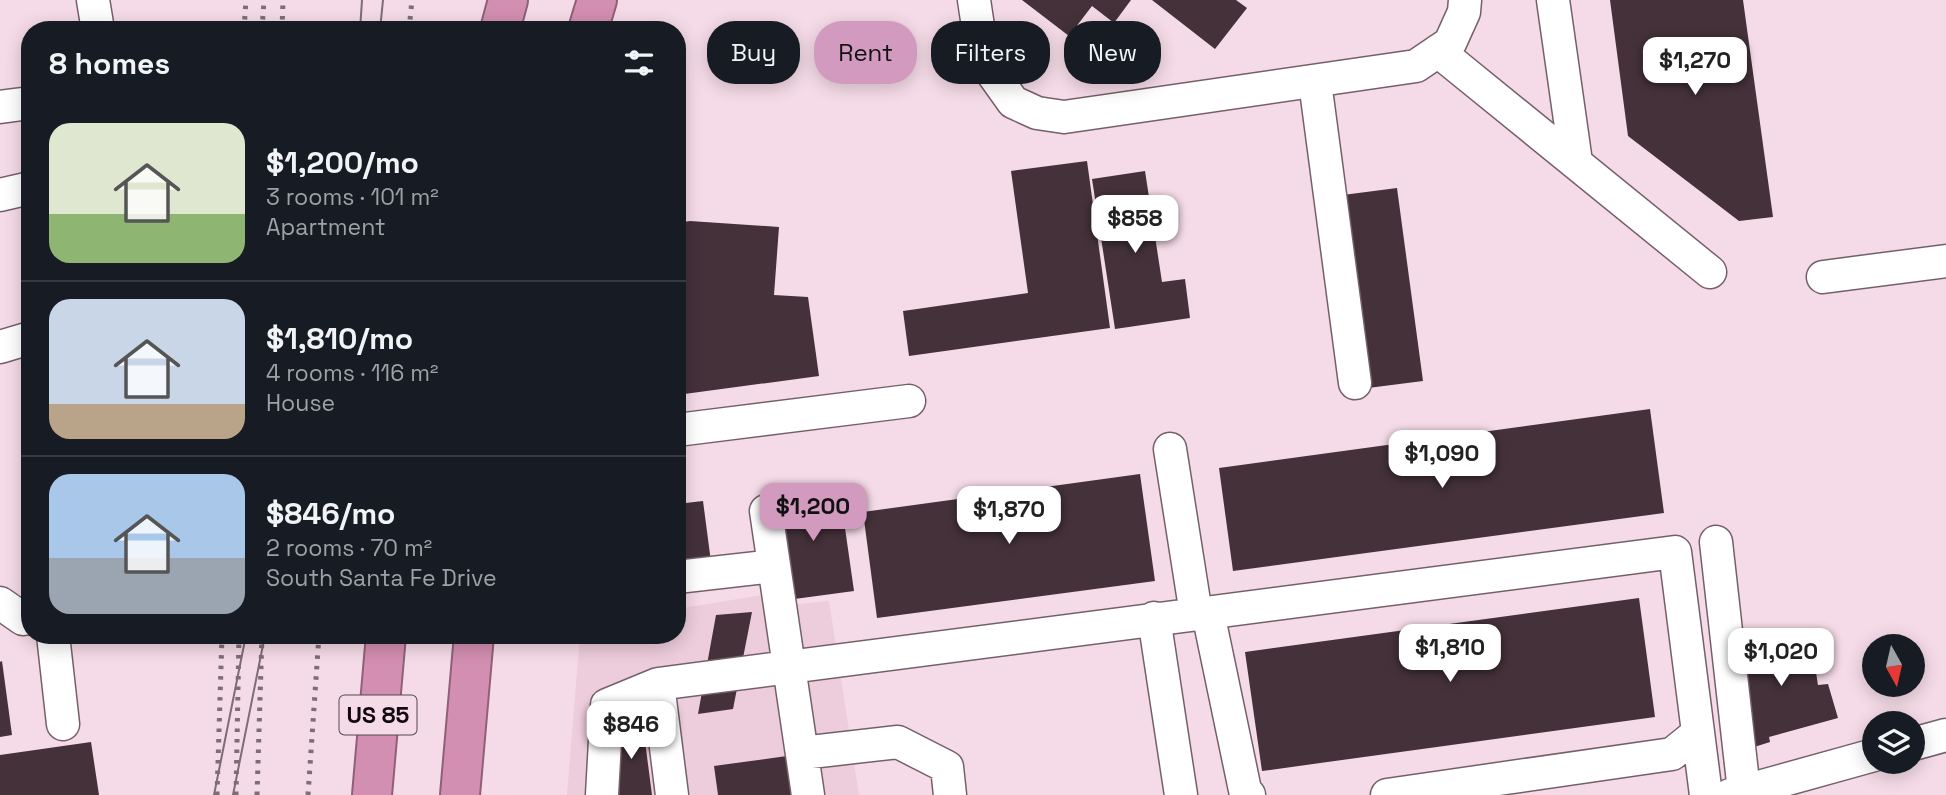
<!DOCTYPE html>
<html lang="en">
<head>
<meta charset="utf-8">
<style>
	:root { --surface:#171b24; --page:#242831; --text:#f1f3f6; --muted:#9ea1a6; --line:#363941; --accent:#d39abf }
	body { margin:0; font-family:"Space Grotesk",sans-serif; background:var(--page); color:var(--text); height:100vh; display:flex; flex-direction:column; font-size:26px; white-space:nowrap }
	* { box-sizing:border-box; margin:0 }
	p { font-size:23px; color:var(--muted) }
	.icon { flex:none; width:38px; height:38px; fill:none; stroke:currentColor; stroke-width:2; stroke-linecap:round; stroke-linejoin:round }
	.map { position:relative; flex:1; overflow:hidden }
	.details { position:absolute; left:21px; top:21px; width:665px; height:623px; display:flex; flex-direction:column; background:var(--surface); border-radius:28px; box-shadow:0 4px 18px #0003 }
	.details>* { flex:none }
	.top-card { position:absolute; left:707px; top:21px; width:665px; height:63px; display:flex; gap:14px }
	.needle { width:46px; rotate:172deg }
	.buttons { position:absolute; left:1862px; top:634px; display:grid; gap:14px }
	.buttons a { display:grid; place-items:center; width:63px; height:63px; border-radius:50%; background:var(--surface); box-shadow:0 4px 18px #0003; font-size:35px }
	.price { position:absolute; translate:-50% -60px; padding:0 16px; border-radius:14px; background:#fff; color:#222; font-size:23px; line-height:46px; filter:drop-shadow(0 2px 4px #0008) }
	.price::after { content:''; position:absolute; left:50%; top:42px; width:21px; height:16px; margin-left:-10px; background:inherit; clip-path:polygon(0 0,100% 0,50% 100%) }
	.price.on { background:var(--accent); color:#111 }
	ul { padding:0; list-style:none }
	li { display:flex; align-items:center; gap:21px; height:175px; padding:0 28px }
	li+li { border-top:2px solid var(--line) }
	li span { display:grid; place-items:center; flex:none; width:196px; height:140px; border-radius:21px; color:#555 }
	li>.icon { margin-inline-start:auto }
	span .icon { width:84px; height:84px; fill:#fffc; stroke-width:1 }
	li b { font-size:30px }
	h2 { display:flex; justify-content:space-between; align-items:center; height:84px; padding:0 28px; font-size:30px }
	.tag { padding:0 24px; border-radius:28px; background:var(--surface); box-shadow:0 4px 18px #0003; font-size:24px; line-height:63px }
	.tag.on { background:var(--accent); color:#111 }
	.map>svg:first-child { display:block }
	.built { fill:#edccdb }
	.building { fill:#44313a }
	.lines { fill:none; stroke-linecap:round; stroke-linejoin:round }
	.minor-casing { stroke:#75606a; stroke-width:35 }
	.highway-casing { stroke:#8f6078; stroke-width:42 }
	.minor { stroke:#fff; stroke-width:32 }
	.highway { stroke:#d38fb1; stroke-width:38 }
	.tram { stroke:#7d6d74; stroke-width:2 }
	.rail { stroke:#7d6d74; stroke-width:5; stroke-dasharray:3.5 7; stroke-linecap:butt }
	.labels { text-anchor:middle; stroke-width:7; stroke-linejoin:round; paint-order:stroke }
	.shield { fill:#f5dbe7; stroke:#55484e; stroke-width:2 }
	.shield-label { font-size:23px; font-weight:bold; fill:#11090d }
</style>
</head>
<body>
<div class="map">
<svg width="1946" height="795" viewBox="0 0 1946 795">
	<rect width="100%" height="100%" fill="#f5dbe7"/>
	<path class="built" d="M769,594L772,607L829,601L859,795H567L580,635H677V609Z"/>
	<path class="building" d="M1022,0H1131L1114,23L1092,6L1069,36Z
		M1152,0H1236L1247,8L1215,49Z
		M1610,0H1743L1773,217L1739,221L1628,136Z
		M1087,161L1110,328L909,356L903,311L1028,293L1011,171Z
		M1145,171L1162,282L1185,279L1190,318L1115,329L1092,179Z
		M1397,188L1423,381L1368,388L1343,195Z
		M690,221L779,227L774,295L808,297L819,376L677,395V223Z
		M1650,409L1664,513L1233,571L1219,468Z
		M1140,474L1155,581L877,618L863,512Z
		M839,486L854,591L787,600L773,496Z
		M703,501L711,562L677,567V504Z
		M1639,598L1655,717L1262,771L1245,652Z
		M752,612L733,709L698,714L716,615Z
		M1810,634L1818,685L1828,684L1838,718L1769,737L1770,742L1748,749L1737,644Z
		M2,661L12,735L0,737V662Z
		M643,726L652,795H618L609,730Z
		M91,742L99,795H0V755Z
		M794,755L799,795H718L714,766Z"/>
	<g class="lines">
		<defs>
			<path id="minor" d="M93,0L98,30
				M974,0L982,53L993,74L1013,102L1037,113L1064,117L1416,66L1450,43L1464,12L1465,0
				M1553,0L1576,162
				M1438,51L1710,272
				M1315,82L1355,383
				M0,107L30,103
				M0,195L30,188
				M1823,277L1946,261
				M0,347L30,338
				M677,430L909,401
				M1170,449L1196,614
				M766,511L808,795
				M1716,542L1744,791
				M677,577L774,566
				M0,603L23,619L30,618
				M1208,613L1245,790L1249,795
				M1154,618L1181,795
				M53,635L63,724
				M658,684L672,795
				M1913,744L1946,735
				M802,753L898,742L947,767L950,795
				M602,795L607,705L658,684L1675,552L1706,795
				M1387,795L1672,754L1698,733
				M1730,795L1874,755"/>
			<path id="highway" d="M500,30L508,0
				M588,30L597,0
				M372,795L386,635
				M460,795L474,635"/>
		</defs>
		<use href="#minor" class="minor-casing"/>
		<use href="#highway" class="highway-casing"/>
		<use href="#minor" class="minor"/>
		<use href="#highway" class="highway"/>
		<path class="tram" d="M360,30L362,0
			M380,30L383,0
			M214,795L246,635
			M233,795L265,635"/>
		<path class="rail" d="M244,30L246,0
			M262,30L264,0
			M282,30L283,0
			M409,30L412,0
			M217,795L222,635
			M236,795L239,635
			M257,795L262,635
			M308,795L319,635"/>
	</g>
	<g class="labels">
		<rect class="shield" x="339.5" y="695.5" width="77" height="39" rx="5"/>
		<g class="shield-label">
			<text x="378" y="723">US 85</text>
		</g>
	</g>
</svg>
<div class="buttons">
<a><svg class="needle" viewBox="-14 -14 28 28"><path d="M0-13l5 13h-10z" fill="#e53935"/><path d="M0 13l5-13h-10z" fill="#9ea1a6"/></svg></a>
<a><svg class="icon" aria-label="layers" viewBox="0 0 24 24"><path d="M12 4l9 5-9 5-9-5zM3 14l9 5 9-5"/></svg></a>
</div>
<b class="price" style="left:1695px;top:97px">$1,270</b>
<b class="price" style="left:1135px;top:255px">$858</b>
<b class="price" style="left:1442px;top:490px">$1,090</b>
<b class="price on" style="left:813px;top:543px">$1,200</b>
<b class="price" style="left:1009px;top:546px">$1,870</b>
<b class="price" style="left:1450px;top:684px">$1,810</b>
<b class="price" style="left:1781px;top:688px">$1,020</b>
<b class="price" style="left:631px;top:761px">$846</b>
<div class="top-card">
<a class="tag">Buy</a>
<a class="tag on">Rent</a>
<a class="tag">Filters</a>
<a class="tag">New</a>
</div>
<section class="details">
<h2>8 homes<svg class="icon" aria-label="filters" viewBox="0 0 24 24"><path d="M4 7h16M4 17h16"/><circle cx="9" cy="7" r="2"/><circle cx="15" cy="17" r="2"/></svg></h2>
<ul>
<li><span style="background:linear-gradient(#dfe7d0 65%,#8fb573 0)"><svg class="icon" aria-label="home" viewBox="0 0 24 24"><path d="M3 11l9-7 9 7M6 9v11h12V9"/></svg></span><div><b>$1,200/mo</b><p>3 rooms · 101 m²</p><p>Apartment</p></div></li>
<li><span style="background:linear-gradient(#c9d6e8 75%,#b9a48a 0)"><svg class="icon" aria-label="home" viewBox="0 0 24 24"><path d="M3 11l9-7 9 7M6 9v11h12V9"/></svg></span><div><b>$1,810/mo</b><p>4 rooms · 116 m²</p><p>House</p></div></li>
<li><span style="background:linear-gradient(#a9c7e8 60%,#9aa5b1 0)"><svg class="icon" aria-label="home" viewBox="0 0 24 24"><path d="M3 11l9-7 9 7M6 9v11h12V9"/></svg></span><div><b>$846/mo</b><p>2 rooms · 70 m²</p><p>South Santa Fe Drive</p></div></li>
</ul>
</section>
</div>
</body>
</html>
